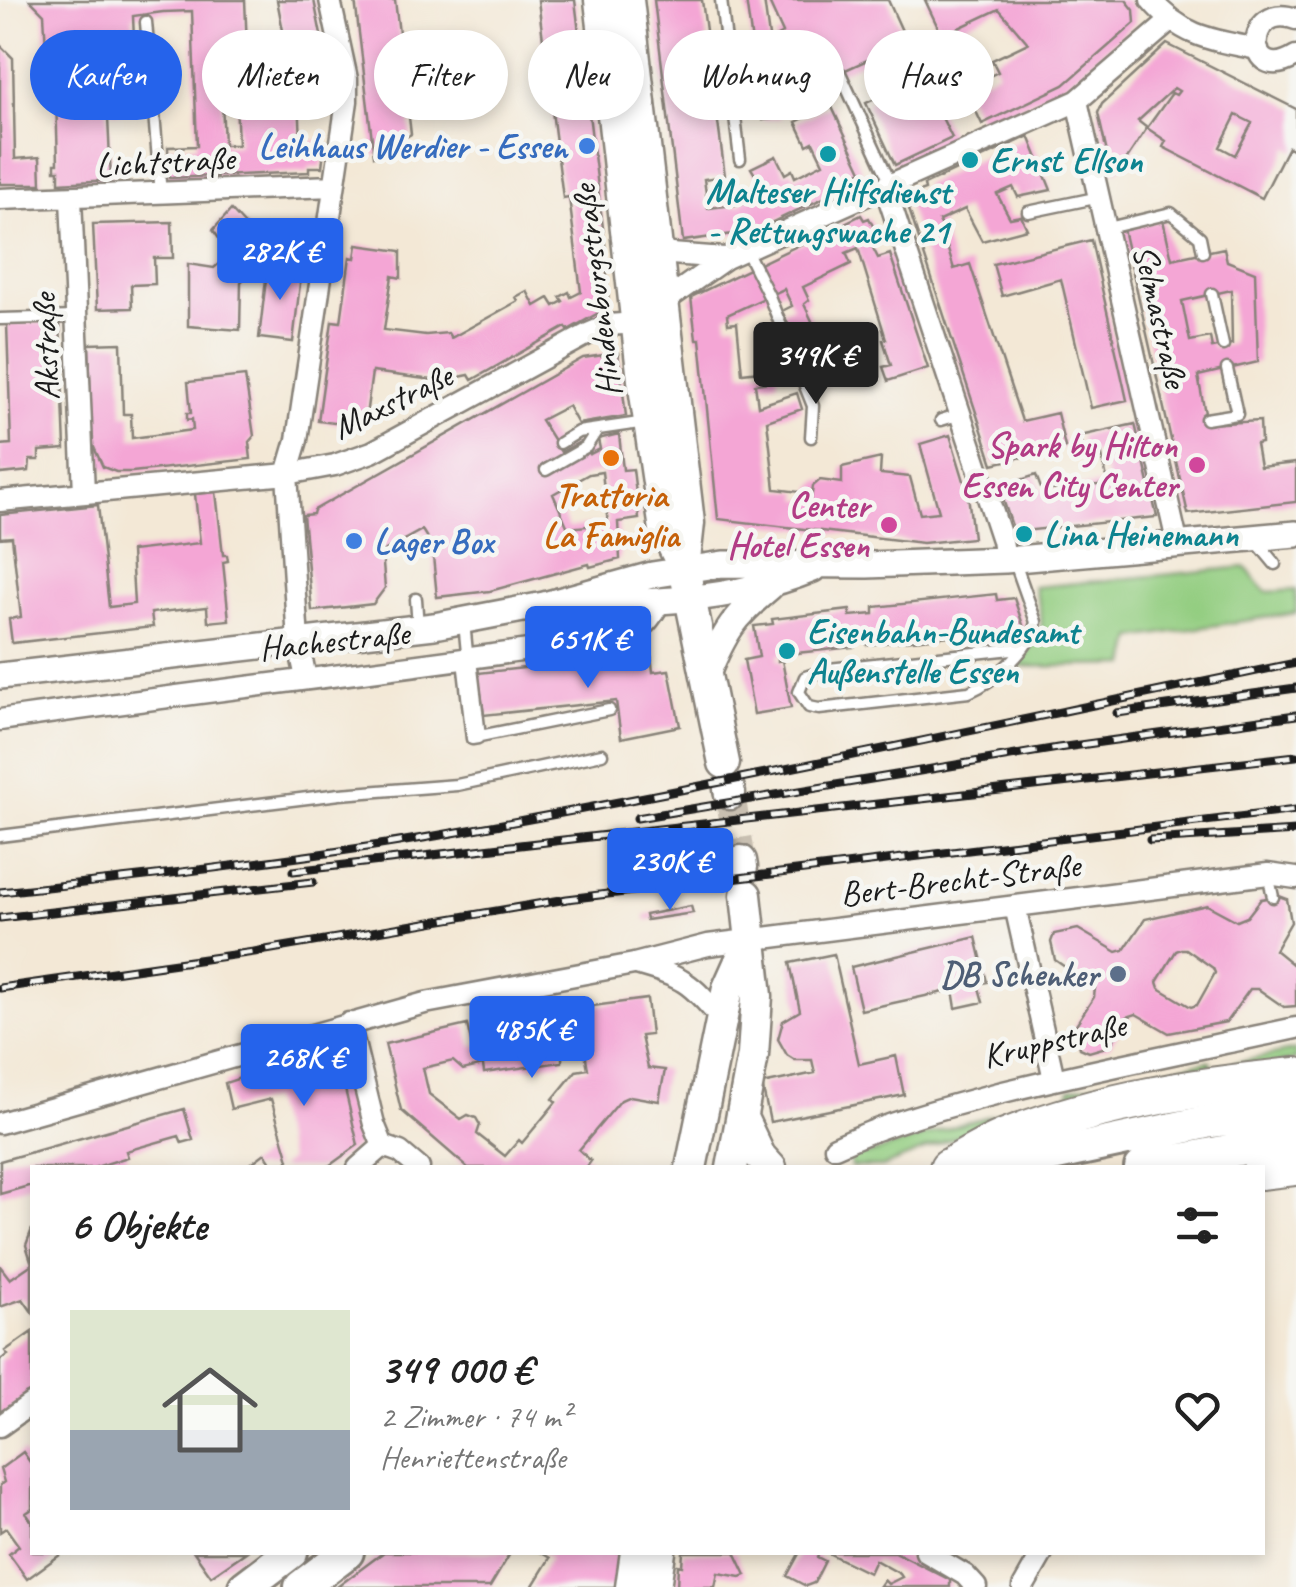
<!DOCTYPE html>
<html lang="de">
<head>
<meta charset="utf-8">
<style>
	:root { --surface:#fff; --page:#f2f2f2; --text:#222; --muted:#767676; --line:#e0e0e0; --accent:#2563eb }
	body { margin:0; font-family:Caveat,sans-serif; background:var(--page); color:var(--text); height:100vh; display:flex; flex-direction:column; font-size:38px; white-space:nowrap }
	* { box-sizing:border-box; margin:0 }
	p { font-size:32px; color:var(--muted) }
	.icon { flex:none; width:55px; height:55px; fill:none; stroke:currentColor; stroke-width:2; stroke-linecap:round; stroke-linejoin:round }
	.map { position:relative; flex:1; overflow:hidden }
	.details { position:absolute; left:30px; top:1165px; width:1235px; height:390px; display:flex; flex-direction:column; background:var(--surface); border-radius:0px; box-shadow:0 5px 15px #0003 }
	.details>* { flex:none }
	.banner { position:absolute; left:30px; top:30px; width:1238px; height:90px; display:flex; gap:20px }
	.price { position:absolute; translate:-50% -85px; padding:0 22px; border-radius:10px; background:var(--accent); color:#fff; font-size:32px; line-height:65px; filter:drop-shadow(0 2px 5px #0008) }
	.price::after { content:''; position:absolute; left:50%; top:60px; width:30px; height:22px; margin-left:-15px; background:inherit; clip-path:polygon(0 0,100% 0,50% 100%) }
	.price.selected { background:#222; color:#fff }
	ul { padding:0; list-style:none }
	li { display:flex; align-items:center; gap:30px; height:250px; padding:0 40px }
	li+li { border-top:2px solid var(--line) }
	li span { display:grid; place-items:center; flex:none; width:280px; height:200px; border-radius:0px; color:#555 }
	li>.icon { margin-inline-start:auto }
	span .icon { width:120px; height:120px; fill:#fffc; stroke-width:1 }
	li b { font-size:42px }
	h2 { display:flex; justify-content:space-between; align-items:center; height:120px; padding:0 40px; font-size:42px }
	.chip { padding:0 35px; border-radius:45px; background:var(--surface); box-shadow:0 5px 15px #0003; font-size:35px; line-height:90px }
	.chip.selected { background:var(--accent); color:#fff }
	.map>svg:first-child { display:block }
	.green { fill:#93cd80; stroke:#58744e; stroke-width:2.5 }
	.building { fill:#f4a6d5; fill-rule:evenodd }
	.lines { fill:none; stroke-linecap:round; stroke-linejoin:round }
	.secondary-tunnel { stroke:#c8bfb1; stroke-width:30; stroke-dasharray:30 15; stroke-linecap:butt }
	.service-casing { stroke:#888279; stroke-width:15 }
	.minor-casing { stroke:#888279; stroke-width:25 }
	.tertiary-casing { stroke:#888279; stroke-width:30 }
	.secondary-casing { stroke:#888279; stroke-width:35 }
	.primary-casing { stroke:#888279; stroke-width:38 }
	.motorway-casing { stroke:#888279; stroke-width:42 }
	.service { stroke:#fff; stroke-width:10 }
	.minor { stroke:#fff; stroke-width:20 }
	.tertiary { stroke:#fff; stroke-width:25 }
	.secondary { stroke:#fff; stroke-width:30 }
	.primary { stroke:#fff; stroke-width:32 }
	.motorway { stroke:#fff; stroke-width:38 }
	.rail-casing { stroke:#1c1c1c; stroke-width:9 }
	.rail { stroke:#f6f6f2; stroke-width:5; stroke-dasharray:15; stroke-linecap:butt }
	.shop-dot { fill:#3f7fe0; stroke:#f6f6f2; stroke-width:4 }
	.culture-dot { fill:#0f9aa8; stroke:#f6f6f2; stroke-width:4 }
	.food-dot { fill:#e8710a; stroke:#f6f6f2; stroke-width:4 }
	.hotel-dot { fill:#d1479c; stroke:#f6f6f2; stroke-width:4 }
	.service-dot { fill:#5c6f8a; stroke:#f6f6f2; stroke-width:4 }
	.labels { text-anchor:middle; stroke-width:9; stroke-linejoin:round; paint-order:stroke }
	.shop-label { font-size:35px; font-weight:bold; fill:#366cbe; stroke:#f6f6f2; text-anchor:end }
	.culture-label { font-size:35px; font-weight:bold; fill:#0d838f; stroke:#f6f6f2; text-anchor:start }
	.street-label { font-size:35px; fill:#1c1c1c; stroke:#f6f6f2 }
	.hotel-label { font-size:35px; font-weight:bold; fill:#b23c85; stroke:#f6f6f2; text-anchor:end }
	.food-label { font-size:35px; font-weight:bold; fill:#c56008; stroke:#f6f6f2 }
	.service-label { font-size:35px; font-weight:bold; fill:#4e5e75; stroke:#f6f6f2; text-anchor:end }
</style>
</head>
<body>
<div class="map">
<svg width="1296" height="1587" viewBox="0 0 1296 1587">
	<rect width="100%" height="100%" fill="#f6f6f2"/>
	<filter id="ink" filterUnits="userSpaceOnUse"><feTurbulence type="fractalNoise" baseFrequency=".01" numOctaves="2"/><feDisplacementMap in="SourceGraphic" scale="20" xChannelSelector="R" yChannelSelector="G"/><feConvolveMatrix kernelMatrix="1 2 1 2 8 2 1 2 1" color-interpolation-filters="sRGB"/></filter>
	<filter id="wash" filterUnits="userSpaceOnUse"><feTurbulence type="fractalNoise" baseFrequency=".0048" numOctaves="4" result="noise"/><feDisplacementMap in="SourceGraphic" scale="40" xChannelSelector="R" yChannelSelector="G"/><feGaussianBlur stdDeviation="2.25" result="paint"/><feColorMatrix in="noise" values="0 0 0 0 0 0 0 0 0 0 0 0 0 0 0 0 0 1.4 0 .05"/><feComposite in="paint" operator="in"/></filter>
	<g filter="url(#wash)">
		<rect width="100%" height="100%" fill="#f3e8d6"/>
		<path class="green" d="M1245,567L1266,592L1296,590V613L1133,638L1127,665L1011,667C1045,635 1047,632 1034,587Z
			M1296,1050V1060L1051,1103L999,1120L882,1167H851L849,1152L854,1145L861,1143L866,1155L965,1123L1069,1095L1070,1089L1210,1061L1212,1068Z"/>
		<g id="blocks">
			<path class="building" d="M30,0H245L247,47H254L255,99L299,98L301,142L325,141L322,167H309V172L169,178L168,147L197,146L192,11L163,12L133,16L135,63H144L143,71L147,74H135L137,112L113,113L112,97H107L111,180L59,183V170H55V163H58L55,66H47L44,14ZM222,100H236L238,145H224Z
				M277,0H314L323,45L286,46Z
				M355,0H395L411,134L374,156Z
				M538,0H575L605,244L609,307L568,330L566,327L472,380L469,375L440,381L372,372L366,416L352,414L351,425L318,421L332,321L341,322L350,257L355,258L357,245L401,251V278L392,276L384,330L426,335L448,333L451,338L518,301L516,297L527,291L535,306L549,298L554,306L563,301L560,297L569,292L571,297L581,292L569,197L563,198Z
				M654,0H702L725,176L704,179L708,208L743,204L742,201L765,191L751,168L776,156L785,174L792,170L795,177L823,163L813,142L807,145L796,122L831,105L862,171L848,178L851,185L754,231L683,241Z
				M746,0H764L780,118L763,120Z
				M768,0H888L907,42L806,88L803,81L797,84L775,37L783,33Z
				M925,0H1126L1134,10L1135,23L1064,85L982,124L965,88L998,72L992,60L1028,43L999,9L942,36Z
				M1167,44L1296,109V151L1288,147L1262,198L1163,147L1166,141L1147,128L1172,93L1176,95L1179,91L1174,88L1138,121L1147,128L1120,169L1111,171L1098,113L1102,104ZM1236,115L1252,123L1235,155L1220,147Z
				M0,45L13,58L15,159L40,157L41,184H0Z
				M922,77L952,138L895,165L866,103Z
				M1029,136L1051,190L1018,197L1013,187L997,194L1010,218L1021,216L1027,229L982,241L965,209L939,221L954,269L970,264L1022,421L1057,413L1065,447L993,464L905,197L925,190L924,185Z
				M231,210L270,252L241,282L240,330L188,326V264L214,268L230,254L213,230Z
				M861,215L864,220L869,218L874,228L869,231L874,240L870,242L878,258L890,254L928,368L888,381L883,367L891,365L883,340L886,339L858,248L846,253L851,264L803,287L809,300L804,304L812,321L810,326L793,334L782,311L792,306L784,289L727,315L728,324L737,323L742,373L777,369L778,381L755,384L758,406L797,393L802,409L767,421L775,489L800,492L799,499L811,500L813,486L820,480L842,483V467L881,458L880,474L910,477L920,514L939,512L920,444L950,435L968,494L973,538L923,543L718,519L700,339H696L691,297Z
				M1163,220L1172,259L1224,248L1227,261L1255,272L1258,362L1198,376L1207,424L1260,421L1261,443L1256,444L1260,467L1296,463V502L1188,514L1123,229ZM1231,290L1232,344L1212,348L1210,337L1190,341L1182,301Z
				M172,222L173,258H154L155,284L131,285L132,308L97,309L93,224Z
				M1091,240L1127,400L1091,408L1061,279L1002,296L993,264Z
				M268,263L302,267L293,342L259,338Z
				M60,322L65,449L39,451V460H30L29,471L0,474V445L11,444L7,324Z
				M121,343L123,414H131L132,438L193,430L192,419L187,420V413H191L188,382L245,376L254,436L249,442L251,459L132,472H116L103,467L92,443L89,344Z
				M618,353L626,416L578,424L568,406L541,420L561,452L582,441L590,454L600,449L598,439L619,434L623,470L633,469L639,519L618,522L620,559L590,567L589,564L490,591L437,597L432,546L422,530L382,552L385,588L373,604L312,611L303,515L313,514L314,510L583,358ZM602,472L608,524L568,528L553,494L589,474Z
				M1135,424L1157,517L1014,532L999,487L1036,475L1042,491L1108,484L1101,451L1085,454L1080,436Z
				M216,492L223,555H227L228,561L223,562L229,620L208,622L207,607L151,613L153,627L12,643L9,619L21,617L12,537L0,538V515L98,505L109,607L134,604L131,551L200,543L195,494Z
				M996,594L997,600L1014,598L1024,628L867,645L866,639L853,640L854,647L778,655V661L782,660L791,708L754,714L744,660L759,657L754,626L773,624L772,619L850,610V616L874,614V607Z
				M651,654L653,672L669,670L680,726L621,738L616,701L484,715L478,673Z
				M1279,896L1287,899L1291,922L1275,950L1296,967V1006L1284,1007L1258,989H1250L1226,1022L1169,1033L1136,1014L1127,1017L1110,1046L1089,1052L1080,1048L1075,1026L1094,997L1095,988L1055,960L1051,942L1054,934L1078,929L1117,952L1124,950L1145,919L1207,905L1237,921L1247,917L1261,899ZM1181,949H1186L1213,968L1215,973L1197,1005L1191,1007L1159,988L1157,982L1176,951Z
				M691,906L693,913L646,920L645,915Z
				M976,937L987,982L978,984L983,1002L956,1008L953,990L861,1010L851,967Z
				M834,954L859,1064L896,1056L904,1095L770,1122L762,1084L815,1073L812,1060H795L787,1055L778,1039L783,1021L800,1011L790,963Z
				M647,999L651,1035L641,1036L648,1068L665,1070L659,1101L630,1096L621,1100L579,1150L591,1161L586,1168H468L401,1110L385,1044L467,1025L472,1046L479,1045L476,1023L563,1010L562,1062L484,1073L483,1065L463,1070L453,1061L423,1068L429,1094L461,1119L468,1115L476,1118L480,1125L477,1134L505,1156L519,1140L522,1143L556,1102L553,1099L576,1071L588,1069L577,1008Z
				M337,1055L358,1145L326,1168H279L289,1160L271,1099L231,1109L225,1083L271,1068Z
				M184,1109L193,1140L182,1143L179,1136L126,1151L128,1157L93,1168H32V1185L0,1194V1161Z
				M265,1153L275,1168H245Z
				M32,1229V1312L23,1299L0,1307V1266L10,1279L32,1264L26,1245Z
				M32,1332V1394L0,1417V1360L8,1355L5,1351Z
				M23,1452L32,1465V1509L26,1513L32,1522V1552H64L27,1579L9,1554L19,1546L6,1528L0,1532V1485L4,1482L0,1469Z
				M194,1552H246L211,1576Z
				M384,1552H511L490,1587H337Z
				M540,1552H622L616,1587H532L550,1558Z
				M683,1552H735L746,1575L741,1577L718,1573L715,1587H677L678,1565L682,1566Z
				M800,1552H819L817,1557L825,1561L814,1583L806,1586L787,1576Z
				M826,1552H895L950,1580V1587H879L884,1580L888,1584L902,1577L900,1574L875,1560L869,1573Z"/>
		</g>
	</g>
	<g filter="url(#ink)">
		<use href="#blocks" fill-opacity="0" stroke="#888279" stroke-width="2.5"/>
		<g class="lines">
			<path class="secondary-tunnel" d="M730,794L741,861"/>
			<defs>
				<path id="service" d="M721,0L740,159
					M146,22L161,194
					M840,73L891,184
					M262,80L346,79
					M1028,212L1100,197
					M1108,228L1171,213L1200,237L1203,252
					M746,250L769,296L813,406L811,437
					M1212,294L1223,345
					M0,319L76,317
					M1206,419L1237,414L1227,369
					M941,420L961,414
					M560,443L578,432L646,422
					M546,470L586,447L597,430
					M1255,540L1275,564
					M1014,560L1036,622C1030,650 994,681 969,692L819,709L809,707L799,692L805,677L829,669L1021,648
					M416,599L418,627
					M464,622L468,663L464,669L472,739L478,738
					M468,663L472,668L480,736L609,710
					M0,836L340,794L457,785L602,754
					M1268,874L1273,897"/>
				<path id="minor" d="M1151,0C1182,37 1212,40 1258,49
					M1296,19C1244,0 1243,88 1296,56
					M1077,101L1178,546
					M885,187L1002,540L1005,560
					M71,198L84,492
					M0,199L333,186
					M658,253L724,258
					M665,301L726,258L1077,101L1169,22
					M0,501L287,474L335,465L372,452L588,334L609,325L649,322
					M306,678L298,641L287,474L297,440L347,101V79L330,0
					M0,720C201,691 404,669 605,639C636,633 646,630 660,601
					M1015,906L1054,1079
					M636,964C682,977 690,981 721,1019
					M349,1023L374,1124L383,1146L400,1152L419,1168
					M0,1123L425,1003L634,964L708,945L1268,874L1296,878
					M835,1147C888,1122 946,1107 1003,1092C1100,1068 1198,1049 1296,1028
					M358,1168L383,1146
					M0,1426L32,1403
					M926,1552L965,1575L976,1587
					M1023,1587L1043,1552"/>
				<path id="tertiary" d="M583,604C665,602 737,600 813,569
					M707,674C725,631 734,617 770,587
					M0,676L434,626L544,605L652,575L723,564L867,565L1005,560L1296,534"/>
				<path id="secondary" d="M600,0L643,380L665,530L684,568L724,763
					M628,0L689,523L684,568
					M729,789L730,794
					M741,861L742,867
					M743,1120L760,1156L771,1168
					M691,1168L728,988L749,941
					M732,1168L753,1055L757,996L746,895
					M631,1587L636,1552
					M655,1587L660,1552"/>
				<path id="primary" d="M992,1168L1206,1122L1296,1109
					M1141,1168L1296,1138
					M245,1587L291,1552
					M301,1587L347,1552"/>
				<path id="motorway" d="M949,1168C969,1157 989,1144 1011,1136C1101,1101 1199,1086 1296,1077
					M1262,1170L1296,1166"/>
			</defs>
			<use href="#service" class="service-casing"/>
			<use href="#minor" class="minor-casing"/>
			<use href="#tertiary" class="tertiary-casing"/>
			<use href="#secondary" class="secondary-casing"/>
			<use href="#primary" class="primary-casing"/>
			<use href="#motorway" class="motorway-casing"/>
			<use href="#service" class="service"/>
			<use href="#minor" class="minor"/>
			<use href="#tertiary" class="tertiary"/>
			<use href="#secondary" class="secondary"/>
			<use href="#primary" class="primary"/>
			<use href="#motorway" class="motorway"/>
			<defs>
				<path id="rail" d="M1117,713L1296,688
					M637,818L1058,748L1296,715
					M1150,840L1296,831
					M293,871L1296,756
					M0,892C153,876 306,859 458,832C738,782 1017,720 1296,663
					M0,918L313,882
					M0,988L254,952L567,899L1296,810"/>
			</defs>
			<use href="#rail" class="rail-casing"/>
			<use href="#rail" class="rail"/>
		</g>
	</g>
	<g class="shop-dot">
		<circle cx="587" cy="146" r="10"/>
		<circle cx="354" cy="541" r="10"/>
	</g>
	<g class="culture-dot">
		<circle cx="828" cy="154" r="10"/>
		<circle cx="970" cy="160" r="10"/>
		<circle cx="1024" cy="534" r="10"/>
		<circle cx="787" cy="651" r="10"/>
	</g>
	<circle class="food-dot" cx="611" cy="458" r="10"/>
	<g class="hotel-dot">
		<circle cx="1197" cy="465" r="10"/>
		<circle cx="889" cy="525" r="10"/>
	</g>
	<circle class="service-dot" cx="1118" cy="974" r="10"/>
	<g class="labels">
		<g class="shop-label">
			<text x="567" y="158">Leihhaus Werdier - Essen</text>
			<text x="374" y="553" text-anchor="start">Lager Box</text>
		</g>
		<g class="culture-label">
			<text x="990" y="172">Ernst Ellson</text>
			<text x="828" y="203" text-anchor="middle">Malteser Hilfsdienst<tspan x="828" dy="40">- Rettungswache 21</tspan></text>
			<text x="1044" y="546">Lina Heinemann</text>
			<text x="807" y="643">Eisenbahn-Bundesamt<tspan x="807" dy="40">Außenstelle Essen</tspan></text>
		</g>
		<g class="street-label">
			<text transform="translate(165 161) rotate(-3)" y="12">Lichtstraße</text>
			<text transform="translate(596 291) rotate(-97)" y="12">Hindenburgstraße</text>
			<text transform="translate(1161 316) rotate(77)" y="12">Selmastraße</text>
			<text transform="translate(45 347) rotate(-92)" y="12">Akstraße</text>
			<text transform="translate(392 401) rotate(-26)" y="12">Maxstraße</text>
			<text transform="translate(334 640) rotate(-6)" y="12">Hachestraße</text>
			<text transform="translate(960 879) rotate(-7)" y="12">Bert-Brecht-Straße</text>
			<text transform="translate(1054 1040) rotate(-13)" y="12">Kruppstraße</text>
		</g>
		<g class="hotel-label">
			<text x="1177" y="457">Spark by Hilton<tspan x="1177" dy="40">Essen City Center</tspan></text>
			<text x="869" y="517">Center<tspan x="869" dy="40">Hotel Essen</tspan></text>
		</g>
		<g class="food-label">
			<text x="611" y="507">Trattoria<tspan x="611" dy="40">La Famiglia</tspan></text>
		</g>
		<g class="service-label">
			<text x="1098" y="986">DB Schenker</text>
		</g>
	</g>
</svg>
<b class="price" style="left:280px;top:303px">282K €</b>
<b class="price selected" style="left:816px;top:407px">349K €</b>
<b class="price" style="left:588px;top:691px">651K €</b>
<b class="price" style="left:670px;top:913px">230K €</b>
<b class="price" style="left:532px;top:1081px">485K €</b>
<b class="price" style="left:304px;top:1109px">268K €</b>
<div class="banner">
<a class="chip selected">Kaufen</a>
<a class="chip">Mieten</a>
<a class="chip">Filter</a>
<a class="chip">Neu</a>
<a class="chip">Wohnung</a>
<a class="chip">Haus</a>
</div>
<section class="details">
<h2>6 Objekte<svg class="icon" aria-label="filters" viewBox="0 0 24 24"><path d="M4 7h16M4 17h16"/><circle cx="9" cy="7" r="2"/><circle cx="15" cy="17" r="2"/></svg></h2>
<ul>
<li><span style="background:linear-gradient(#dfe7d0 60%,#9aa5b1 0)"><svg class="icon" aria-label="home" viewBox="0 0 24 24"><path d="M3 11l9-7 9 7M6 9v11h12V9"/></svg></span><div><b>349 000 €</b><p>2 Zimmer · 74 m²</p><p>Henriettenstraße</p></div><svg class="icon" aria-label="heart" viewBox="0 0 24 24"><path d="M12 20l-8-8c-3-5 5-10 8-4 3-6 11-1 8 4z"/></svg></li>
</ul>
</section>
</div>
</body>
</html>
